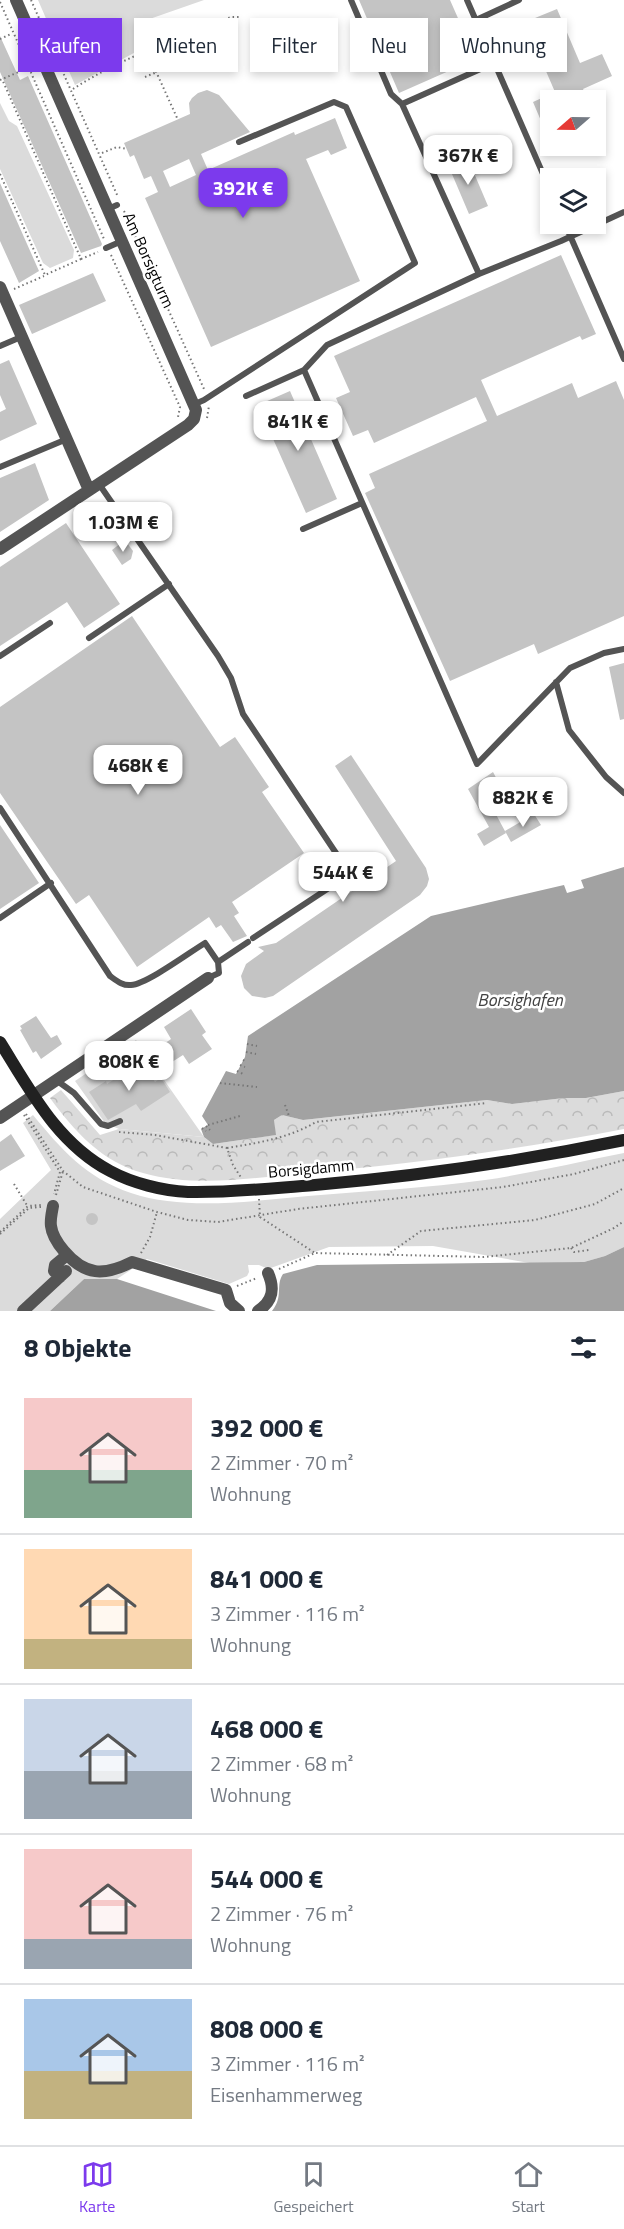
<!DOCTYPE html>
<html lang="de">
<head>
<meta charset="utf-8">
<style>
	:root { --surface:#fff; --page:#f6f6f7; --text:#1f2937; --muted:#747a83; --line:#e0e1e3; --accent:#7c3aed }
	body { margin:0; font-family:"Titillium Web",sans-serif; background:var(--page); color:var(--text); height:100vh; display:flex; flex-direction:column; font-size:22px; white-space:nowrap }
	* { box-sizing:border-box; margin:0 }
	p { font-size:20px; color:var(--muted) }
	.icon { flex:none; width:33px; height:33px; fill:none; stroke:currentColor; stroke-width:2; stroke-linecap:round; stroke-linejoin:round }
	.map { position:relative; height:1311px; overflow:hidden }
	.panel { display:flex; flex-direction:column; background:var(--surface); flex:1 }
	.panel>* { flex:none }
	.guide { position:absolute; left:18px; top:18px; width:588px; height:54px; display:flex; gap:12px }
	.needle { width:39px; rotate:250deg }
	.tools { position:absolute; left:540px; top:90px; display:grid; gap:12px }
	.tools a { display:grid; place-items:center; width:66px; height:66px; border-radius:0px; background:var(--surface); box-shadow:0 3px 9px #0003; font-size:30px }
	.price { position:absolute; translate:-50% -51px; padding:0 14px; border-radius:12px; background:#fff; color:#222; font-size:20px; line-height:39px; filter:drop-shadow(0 2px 3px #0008) }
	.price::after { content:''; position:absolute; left:50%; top:36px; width:18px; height:14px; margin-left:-9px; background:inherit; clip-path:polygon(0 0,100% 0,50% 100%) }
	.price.current { background:var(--accent); color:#fff }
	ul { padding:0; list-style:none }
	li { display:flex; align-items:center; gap:18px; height:150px; padding:0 24px }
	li+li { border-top:2px solid var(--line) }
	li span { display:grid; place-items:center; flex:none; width:168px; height:120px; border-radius:0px; color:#555 }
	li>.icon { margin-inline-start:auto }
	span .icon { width:72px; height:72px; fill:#fffc; stroke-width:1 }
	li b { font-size:26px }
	h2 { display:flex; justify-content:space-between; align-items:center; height:72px; padding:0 24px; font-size:26px }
	.tag { padding:0 21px; border-radius:0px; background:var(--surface); box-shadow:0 3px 9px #0003; font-size:21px; line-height:54px }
	.tag.current { background:var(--accent); color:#fff }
	.menu { display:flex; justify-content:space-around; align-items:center; height:84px; border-top:2px solid var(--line); background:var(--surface); font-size:16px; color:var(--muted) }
	.menu a { display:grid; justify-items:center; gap:3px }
	.menu .current { color:var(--accent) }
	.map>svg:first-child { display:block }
	.green { fill:#dbdbdb }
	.forest { fill:url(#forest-crowns) }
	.water { fill:#a2a2a2 }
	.building { fill:#c4c4c4; fill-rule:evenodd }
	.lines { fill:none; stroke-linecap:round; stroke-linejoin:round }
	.path { stroke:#767676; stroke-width:2; stroke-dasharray:1.5 3; stroke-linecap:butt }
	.lane { stroke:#545454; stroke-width:6 }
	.street { stroke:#545454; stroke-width:12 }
	.secondary { stroke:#212121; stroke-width:12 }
	.labels { text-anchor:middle; stroke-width:5; stroke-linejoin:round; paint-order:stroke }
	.street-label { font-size:16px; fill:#000; stroke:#fff }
	.water-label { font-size:18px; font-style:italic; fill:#434343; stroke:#fff }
</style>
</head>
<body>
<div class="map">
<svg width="624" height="1311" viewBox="0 0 624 1311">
	<defs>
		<pattern id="forest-crowns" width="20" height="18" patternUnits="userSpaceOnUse" patternTransform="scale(1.5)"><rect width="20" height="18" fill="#dbdbdb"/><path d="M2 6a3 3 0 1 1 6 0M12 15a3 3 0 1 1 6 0" fill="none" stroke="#bababa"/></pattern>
	</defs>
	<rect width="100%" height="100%" fill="#fff"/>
	<path class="green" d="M38,0H204L141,22L143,48L75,85Z
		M0,103L9,121L17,126L74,250L73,258L50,268L43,263L0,169Z
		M136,1040L204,1137L119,1129L105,1123L75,1081Z
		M33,1115C63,1151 85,1177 131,1193C185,1211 252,1201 308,1196C367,1191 427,1188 485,1180C532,1173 578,1162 624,1153V1247L605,1256L584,1262L535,1264L433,1246L329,1247L268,1269L259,1265H248L249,1272L247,1276L229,1284L147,1259L117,1279H84L50,1311H0V1219L51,1170L23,1123Z"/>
	<path class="forest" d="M61,1090L100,1135L119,1129L204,1137L213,1144L275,1135L274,1120L282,1115L303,1120L487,1100L512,1104L564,1098H586L624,1091V1129C515,1150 407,1165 296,1174C246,1179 192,1187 143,1173C102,1162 74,1131 50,1098Z"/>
	<path class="water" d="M624,867V1091L586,1098H564L512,1104L487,1100L303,1120L282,1115L274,1120L276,1135L213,1144L204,1137L201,1129L208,1125L202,1116L226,1071L236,1074L245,1057L248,1036L431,916L564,885L567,893L584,888L581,880Z
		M624,1247V1311H272C284,1296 275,1286 283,1274L317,1265L584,1262L605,1256Z
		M84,1279H117L216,1311H50Z"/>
	<path class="building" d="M359,0H450L476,59L399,93Z
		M557,9L580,63L602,54L612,76L583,89L588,100H550V142L533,102L555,92L539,55L549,51L535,18Z
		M0,36L20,80L28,76L102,244L101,246L81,253L0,72Z
		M207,90L219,95L250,132L201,154L208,170L294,132L295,135L335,118L347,148L331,155L328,150L306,159L360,281L211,347L145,198L158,192L151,176L144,179L134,155L130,157L124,143L190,114L189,103L192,98L198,93ZM189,159L196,175L170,187L163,171Z
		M468,159L488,206L469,214L449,167Z
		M0,183L39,271L19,283L0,241Z
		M561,255L596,334L582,340L580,336L481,380L497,416L572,383L578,398L616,381L624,400V616L538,654L534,644L450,681L365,493L375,488L369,474L487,421L476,397L374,443L368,430L353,436L336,398L350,392L334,356Z
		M93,273L106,301L32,334L19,305Z
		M9,360L37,424L0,441V412L6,409L0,395V364Z
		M290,391L337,499L306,513L258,405Z
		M35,463L49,500L0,532V478Z
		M66,523L120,604L84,628L67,602L0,646V567Z
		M121,543H127L133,551L131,559L122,565L112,550Z
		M132,616L220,747L235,737L269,787L262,792L304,853L232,902L239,913L234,916L247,936L233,942L221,925L216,928L209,917L137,967L89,895L76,904L0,793V707Z
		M624,663V719L620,720L609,667Z
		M351,755L426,868L429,879L427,886L420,895L273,996L265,998L252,996L244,988L241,976L246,964L264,951L258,947L276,943L396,861L335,766Z
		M493,772L507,798L492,807L506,833L484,846L477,834L489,827L468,789Z
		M534,814L541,825L511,842L505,831Z
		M0,825L39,883L0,909Z
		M191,1009L206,1032L202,1035L212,1049L189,1064L183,1055L172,1062L161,1046L171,1039L164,1027Z
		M36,1016L51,1038L57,1035L62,1044L41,1059L36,1051L33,1053L20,1030L22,1029L20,1026Z
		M141,1062L155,1082L161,1078L170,1092L141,1111L136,1104L108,1120L89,1092L106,1081L107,1084Z
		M11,1134L25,1156L0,1171V1142Z
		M86 1219a6 6 0 1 1 12 0a6 6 0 1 1-12 0Z"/>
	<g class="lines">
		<path class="path" d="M31,0L118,197
			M0,2L104,239
			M0,39L11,34
			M153,65L148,51L155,19
			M154,67L178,120
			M145,77L157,72
			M0,80L28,68
			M73,89C122,57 178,39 231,17H240
			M102,153L117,147L127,149
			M0,174L45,275L81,259L2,79
			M124,211L204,389
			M111,255L180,407L178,417
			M81,259L98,252
			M14,289L44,276
			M207,418L209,406
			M247,1044L257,1046
			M246,1052L256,1054
			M243,1060L247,1062
			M240,1065L245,1067
			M237,1071L243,1074
			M220,1083L257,1087
			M285,1105L289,1116
			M26,1114L63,1171L83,1187L157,1212L188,1220L218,1222L298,1209L503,1187L574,1174L624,1160
			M24,1115L60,1172L54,1194
			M208,1125L240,1116
			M206,1126L210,1130
			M202,1128L206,1131
			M119,1132L155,1135L227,1148L233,1165L242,1179
			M227,1148C258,1143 289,1138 316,1122L487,1103
			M14,1184L28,1207
			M56,1195L63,1171
			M259,1199L260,1217L315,1253
			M0,1232L28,1206L41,1205
			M0,1234L29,1208L41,1207
			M571,1248L574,1252L589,1250
			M141,1253L150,1237L157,1212
			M387,1255L421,1231L535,1220L595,1204L624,1188
			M279,1269L315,1253L484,1257L571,1248L614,1228L624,1221
			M237,1286L257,1278"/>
		<path class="lane" d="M351,0L391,94L402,104
			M467,0L550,190
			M476,20L519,0
			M108,209L117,205
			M624,212L561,241L479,274L327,345L304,370L477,764L570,668L604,653L624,649
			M565,224L624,359
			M106,248L122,241
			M479,274L402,104L494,63
			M0,346L21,337
			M246,396L304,370
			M195,404L204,400L415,263L346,107L334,102L239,142
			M0,467L67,439
			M99,484L218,656L231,678L243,714L350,874L253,938
			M303,529L362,503
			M89,638L169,584
			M0,656L50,623
			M556,682L569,730L606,777L624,793
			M0,808L110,976C117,981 123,986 131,985C147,984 190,952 205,943L218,962L219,973L208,978
			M0,918L51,883
			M218,962L248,942
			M56,1080L74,1093L101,1124L108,1126L120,1121"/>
		<path class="street" d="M0,287L89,490
			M0,549L188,425L194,419L196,410L16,0
			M0,1118L208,978
			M53,1206C52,1212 50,1220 51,1226C52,1235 58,1244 64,1251C85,1276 104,1276 132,1262L226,1290L230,1303L239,1311
			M60,1277L54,1271L55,1265L67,1255
			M23,1311L66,1271
			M258,1311C273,1301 275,1289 268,1273"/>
		<path class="secondary" d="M0,1042C30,1090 57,1143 110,1171C132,1183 163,1191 188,1192C230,1193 273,1188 315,1185C419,1176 522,1161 624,1140"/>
	</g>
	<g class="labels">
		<g class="street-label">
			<text transform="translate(149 260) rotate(66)" y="6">Am Borsigturm</text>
			<text transform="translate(311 1168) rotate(-5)" y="6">Borsigdamm</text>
		</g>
		<g class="water-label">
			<text x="520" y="1006">Borsighafen</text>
		</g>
	</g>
</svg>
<div class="tools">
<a><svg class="needle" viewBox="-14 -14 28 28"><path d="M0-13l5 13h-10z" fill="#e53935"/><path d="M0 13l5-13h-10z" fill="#747a83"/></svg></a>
<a><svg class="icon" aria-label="layers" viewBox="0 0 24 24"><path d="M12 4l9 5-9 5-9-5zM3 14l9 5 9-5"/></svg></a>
</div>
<b class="price" style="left:468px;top:186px">367K €</b>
<b class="price current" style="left:243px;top:219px">392K €</b>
<b class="price" style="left:298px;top:452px">841K €</b>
<b class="price" style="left:123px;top:553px">1.03M €</b>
<b class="price" style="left:138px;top:796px">468K €</b>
<b class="price" style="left:523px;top:828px">882K €</b>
<b class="price" style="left:343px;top:903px">544K €</b>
<b class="price" style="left:129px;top:1092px">808K €</b>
<div class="guide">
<a class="tag current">Kaufen</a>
<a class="tag">Mieten</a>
<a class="tag">Filter</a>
<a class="tag">Neu</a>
<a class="tag">Wohnung</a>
</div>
</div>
<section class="panel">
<h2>8 Objekte<svg class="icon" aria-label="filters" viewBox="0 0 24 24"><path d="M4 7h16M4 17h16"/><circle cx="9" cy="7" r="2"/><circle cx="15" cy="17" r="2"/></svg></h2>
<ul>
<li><span style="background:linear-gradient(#f6c9c9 60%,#7fa58c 0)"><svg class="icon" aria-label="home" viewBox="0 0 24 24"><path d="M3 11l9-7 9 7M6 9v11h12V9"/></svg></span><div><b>392 000 €</b><p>2 Zimmer · 70 m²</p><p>Wohnung</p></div></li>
<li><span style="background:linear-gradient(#ffd9b3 75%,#c2b280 0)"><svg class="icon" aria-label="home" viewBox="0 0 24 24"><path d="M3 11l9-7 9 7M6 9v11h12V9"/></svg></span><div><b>841 000 €</b><p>3 Zimmer · 116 m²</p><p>Wohnung</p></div></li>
<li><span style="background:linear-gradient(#c9d6e8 60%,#9aa5b1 0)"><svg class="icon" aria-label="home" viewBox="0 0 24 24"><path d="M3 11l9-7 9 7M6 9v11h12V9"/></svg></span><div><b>468 000 €</b><p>2 Zimmer · 68 m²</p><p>Wohnung</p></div></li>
<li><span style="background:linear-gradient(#f6c9c9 75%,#9aa5b1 0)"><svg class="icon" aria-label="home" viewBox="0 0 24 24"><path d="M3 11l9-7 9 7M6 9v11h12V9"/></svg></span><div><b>544 000 €</b><p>2 Zimmer · 76 m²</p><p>Wohnung</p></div></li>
<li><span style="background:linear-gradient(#a9c7e8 60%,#c2b280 0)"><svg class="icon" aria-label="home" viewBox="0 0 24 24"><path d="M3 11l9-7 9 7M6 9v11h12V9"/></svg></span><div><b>808 000 €</b><p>3 Zimmer · 116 m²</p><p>Eisenhammerweg</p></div></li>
</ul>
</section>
<nav class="menu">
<a class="current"><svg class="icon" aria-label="map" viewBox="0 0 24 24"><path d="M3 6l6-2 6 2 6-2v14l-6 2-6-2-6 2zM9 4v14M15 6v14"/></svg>Karte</a>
<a><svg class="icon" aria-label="saved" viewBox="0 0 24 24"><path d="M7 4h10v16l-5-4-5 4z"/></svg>Gespeichert</a>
<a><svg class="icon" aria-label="home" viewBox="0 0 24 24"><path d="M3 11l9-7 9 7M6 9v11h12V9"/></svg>Start</a>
</nav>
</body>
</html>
